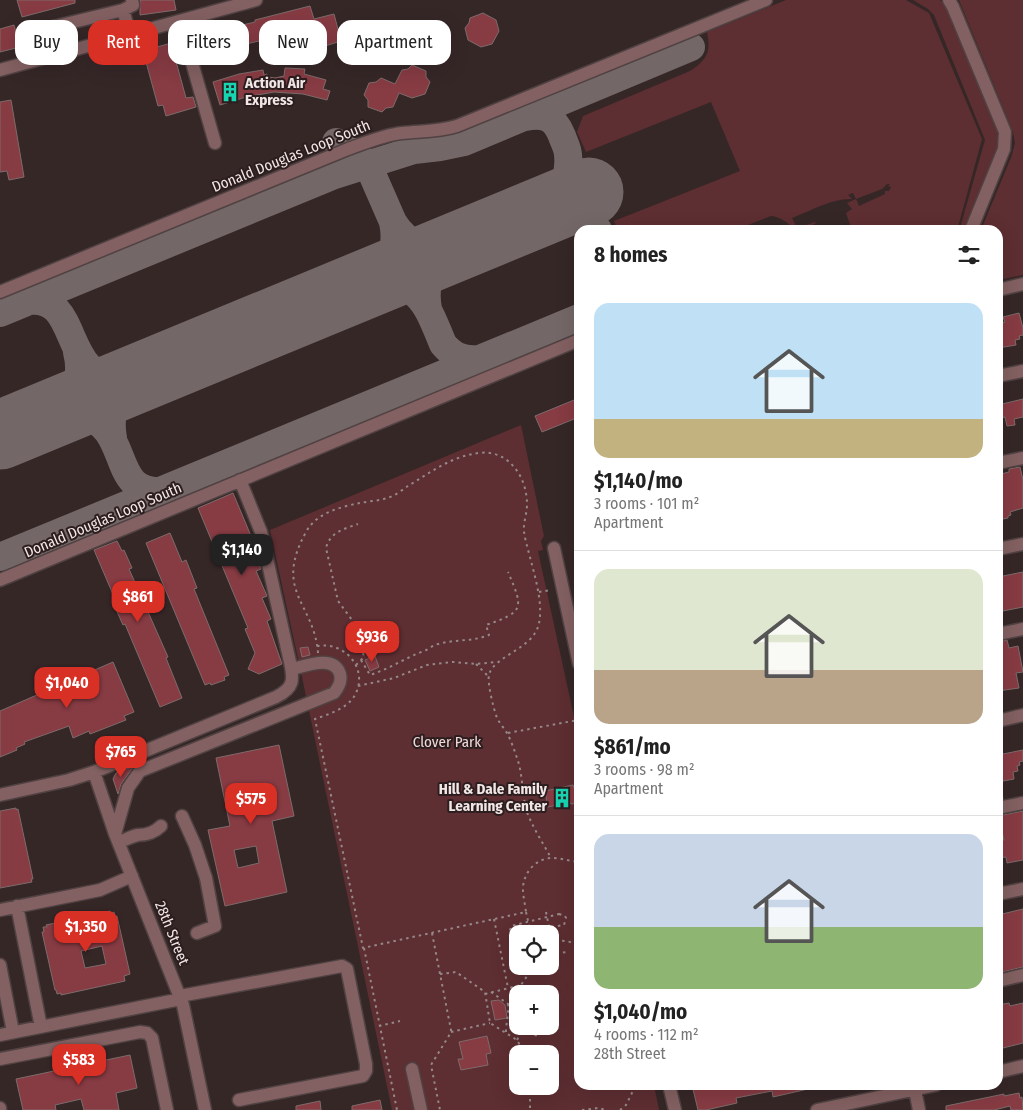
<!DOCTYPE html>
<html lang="en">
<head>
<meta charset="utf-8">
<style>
	:root { --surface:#fff; --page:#f2f2f2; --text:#222; --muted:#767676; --line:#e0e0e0; --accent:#d93025 }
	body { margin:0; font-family:"Fira Sans Condensed",sans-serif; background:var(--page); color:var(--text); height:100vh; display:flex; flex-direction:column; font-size:19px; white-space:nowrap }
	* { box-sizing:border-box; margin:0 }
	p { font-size:16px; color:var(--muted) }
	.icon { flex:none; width:28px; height:28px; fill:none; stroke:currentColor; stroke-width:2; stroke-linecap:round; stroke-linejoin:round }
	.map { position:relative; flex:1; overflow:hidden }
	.details { position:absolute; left:574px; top:225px; width:429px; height:865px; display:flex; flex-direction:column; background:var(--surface); border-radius:15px; box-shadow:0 5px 20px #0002 }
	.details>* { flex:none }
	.guide { position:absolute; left:15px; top:20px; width:475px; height:45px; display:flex; gap:10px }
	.fabs { position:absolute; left:509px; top:925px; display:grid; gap:10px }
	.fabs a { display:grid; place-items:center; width:50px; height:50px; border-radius:10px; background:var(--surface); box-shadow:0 5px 20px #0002; font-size:25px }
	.price { position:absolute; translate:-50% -42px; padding:0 11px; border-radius:10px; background:var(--accent); color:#fff; font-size:16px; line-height:32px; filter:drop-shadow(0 1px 2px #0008) }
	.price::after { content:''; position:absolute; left:50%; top:30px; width:15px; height:11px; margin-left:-8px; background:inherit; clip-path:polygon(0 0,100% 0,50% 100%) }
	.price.active { background:#222; color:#fff }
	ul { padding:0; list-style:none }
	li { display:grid; align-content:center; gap:10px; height:265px; padding:0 20px }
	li+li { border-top:1px solid var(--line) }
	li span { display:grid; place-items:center; height:155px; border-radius:15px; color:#555 }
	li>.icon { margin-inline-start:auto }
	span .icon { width:90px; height:90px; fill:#fffc; stroke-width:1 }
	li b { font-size:21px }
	h2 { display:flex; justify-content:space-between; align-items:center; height:60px; padding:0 20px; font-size:21px }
	.tag { padding:0 18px; border-radius:15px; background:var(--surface); box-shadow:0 5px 20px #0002; font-size:18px; line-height:45px }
	.tag.active { background:var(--accent); color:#fff }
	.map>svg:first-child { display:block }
	.green { fill:#5d2e32; fill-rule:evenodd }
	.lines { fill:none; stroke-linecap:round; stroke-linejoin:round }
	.taxiway { stroke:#746767; stroke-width:28 }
	.runway { stroke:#746767; stroke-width:69 }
	.building { fill:#873b43; stroke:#7e6b6b; fill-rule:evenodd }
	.minor-casing { stroke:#504242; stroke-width:15 }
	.path { stroke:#958888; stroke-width:2; stroke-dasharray:2.5 4; stroke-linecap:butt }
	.minor { stroke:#836061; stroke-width:12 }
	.labels { text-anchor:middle; stroke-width:4; stroke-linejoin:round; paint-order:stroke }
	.poi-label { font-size:15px; font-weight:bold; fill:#f2e7e7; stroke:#2c1d1e; text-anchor:start }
	.street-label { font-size:15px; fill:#f2e7e7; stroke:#2c1d1e }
	.park-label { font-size:15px; fill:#f1d9d9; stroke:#2c1d1e }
</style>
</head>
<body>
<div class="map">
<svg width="1023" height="1110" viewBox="0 0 1023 1110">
	<rect width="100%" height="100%" fill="#362727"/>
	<path class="green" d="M786,0H906L929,13L982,139L958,227L960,228L985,140L934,15L928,9L913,0H940L945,5L953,25L952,27H954L997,130L999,143L996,152L964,230H852L846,213L852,209L847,203L856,199L853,193L848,195L852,199C833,198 810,211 792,218L797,228L815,222L816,223L803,230H793C789,222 780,217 771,216L735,230H618L614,221L740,171L711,102L586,152L577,132L583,116L690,71C708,59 711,51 707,32ZM887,184H890L888,186L891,187L889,191H885V194L859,206L856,199L882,189Z
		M959,0H1023V275L998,280V230H981L1012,155L1015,143L1013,132Z
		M521,425L544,536L541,541L543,550L538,551L579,740V1085H654L659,1110H392L302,677L270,530ZM518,934H550V966H518ZM518,994H550V1026H518ZM518,1054H550V1086H518Z"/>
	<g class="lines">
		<path class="taxiway" d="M525,117C545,113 555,118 562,136C564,142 568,149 568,155C570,172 563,193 553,206
			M336,142L358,155L369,167L393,222C399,252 388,267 364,284
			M543,211C564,212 582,215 598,230
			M393,222C410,250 432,251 461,244
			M364,284C418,278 425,300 443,344C453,356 462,360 478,359
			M28,301C83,294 59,381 123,379C131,379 139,376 146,374
			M428,309C422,276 436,263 461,244
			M0,313L332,176L414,150L440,147L464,142L691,47
			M45,416C57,414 71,411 83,415C133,429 108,495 163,491
			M45,416C70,400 85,384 77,352
			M113,438C107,403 122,394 146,374
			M0,557L579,318"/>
		<path class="runway" d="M0,435L589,192"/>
	</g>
	<path class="building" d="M17,0H75V3L22,17Z
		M140,0H174L176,10L140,15Z
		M310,6L314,19L334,14L341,41L322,47L318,30L260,44L259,41L208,53L205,43L211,42L209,33L255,22V20Z
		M483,13L496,20L499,31L492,44L481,47L468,40L465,28L469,23L470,18Z
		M14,25L20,47L0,52V29Z
		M171,43L186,98L193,97L196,107L166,116L163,105L158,106L143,51Z
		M412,65L426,71V77L430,82L425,94L412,98L399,93L393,107L386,108L382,112L368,107V100L364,95L369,83L376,82L381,78L395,84L402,70L408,69Z
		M285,68L305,69L304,74L326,80L323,89L330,91L327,100L303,94L274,92L246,97L220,105L213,82L239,74L263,70L264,75L267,74L268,77L275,78L284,76Z
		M11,100L24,177L9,180L7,171L0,172V102Z
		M1019,313L1023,328V335L1019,336L1020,339L1015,340L1016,345L998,348V330L1002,329L1001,323L1005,322L1003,317Z
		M579,398V417L542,432L535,416Z
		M1023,399V417L1014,419L1015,425L1007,426L1005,417L999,418L998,405Z
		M1020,467L1023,480V508L1010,512L1011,515L1008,516V518L998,520V494L1000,493L998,477L1001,476V474L1009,472V469Z
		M233,493L251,536L248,538L261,569L256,571L267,596L262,598L271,619L267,621L282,664L259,674L248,669L255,653L245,629L248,628L198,508Z
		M170,533L182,562L186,560L197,588L194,589L229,675L224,677L225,680L211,685L210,683L205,685L146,543Z
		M117,541L122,551L124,550L132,568L129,569L168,657L166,658L182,698L160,707L125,624L123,625L115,607L118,606L94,550Z
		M1023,572V607L998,612V577Z
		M1007,640L1009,648L1018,646L1023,672L1016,673L1019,688L998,691V642Z
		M308,647L310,655L302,657L300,648Z
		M375,656L379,667L370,671L365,660Z
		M113,662L134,712L124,716L126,720L90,734L89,731L73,738L69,726L24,742L25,744L16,748L17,750L0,757V711Z
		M279,745L294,816L272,821L287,892L225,906L208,830L230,826L216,758ZM265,783L269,800L248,804L244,787ZM256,846L259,863L238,868L234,850Z
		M1023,750V761L1019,762L1020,765L1017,766L1018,771L1013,772L1014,779L998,782V755Z
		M134,766L121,784L118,794L113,779L116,773Z
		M573,785L575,790H578L579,803L571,804L570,802L548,807L545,791Z
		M1001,788L1003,799L998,800V789Z
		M16,808V810L18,809L33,879H31L32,882L0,888V811Z
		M1023,811V860L1007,863L1006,857L998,858V842L1004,840L998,816Z
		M1023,909V967L998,973V915Z
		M110,911L111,913L114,912L115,916H117L130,974L124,976L125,981L61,995V993L57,994L56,990H55L42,932H44L43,927H47L46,925ZM102,946L106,964L85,968L81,951Z
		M499,1000L505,1005L507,1018L495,1020L491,1001Z
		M1009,1003L1010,1006L1023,1003V1043L999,1049L998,1040V1005Z
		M487,1036L491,1053L486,1054L488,1065L461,1070L458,1059H463L459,1042Z
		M130,1055L137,1088L116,1093L119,1110H84L81,1099L55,1105L56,1110H23L16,1079Z
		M692,1085H807L808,1089L773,1097L772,1091L736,1098L737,1103L706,1110H698Z
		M1019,1093L1020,1098L1022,1097L1023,1110H1011L1010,1106L994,1110H946V1106L1004,1094V1096Z
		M380,1100L382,1110H352V1106Z
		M320,1101L321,1110H296V1106Z"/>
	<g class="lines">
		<defs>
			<path id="minor" d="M949,0L953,7L1005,132L1004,149L971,230
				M123,10L130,34
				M180,21L215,143
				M33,61L29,48L28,33L123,10L133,5L132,0
				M0,70L256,0
				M998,290L1023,284
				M0,292L348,149C365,143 383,135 402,133C420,131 438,132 457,126L766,0
				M998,376L1023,371
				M998,463L1023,458
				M554,548L579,664
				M998,549L1023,544
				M0,580L579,340
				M998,634L1023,629
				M998,721L1023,715
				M94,772L115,834L183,1005L205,1110
				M0,795L69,780L94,772L276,697C294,688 294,680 290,662L261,532L240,480
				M998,808L1023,803
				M182,816L195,845L206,878L215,926L197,933
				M115,834L128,788L140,771L334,693C338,688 342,681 340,674C334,654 305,666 292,669
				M119,842C125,840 132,836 138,835C147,835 154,833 161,826
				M998,894L1023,889
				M17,906L41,1027
				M0,910L100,890L132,876
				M0,965L13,1032
				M998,981L1023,975
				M180,996L342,966L347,969L366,1064V1071L363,1076L239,1100
				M0,1035L181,999
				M0,1059L140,1032L147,1033L152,1038L167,1110
				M412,1069L421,1110
				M998,1072L1023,1066
				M669,1085L675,1110
				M915,1090L919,1110
				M0,1108V1110
				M817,1110L936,1085"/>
		</defs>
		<use href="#minor" class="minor-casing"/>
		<path class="path" d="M539,592L551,590
			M317,646C345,641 369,669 355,695C347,709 329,714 315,719L363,948L526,912C525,904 523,896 523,889C523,873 536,858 552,858C560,858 570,861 579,862
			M318,653C314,602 273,592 306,532C316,513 340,507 360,503C369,501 379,501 387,498C395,496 402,490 408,486C431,472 452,456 479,453C493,451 506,457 514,467C523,477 527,492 527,504C527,514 523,523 524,532C528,558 550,610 535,633C525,650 492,659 489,675C487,683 494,710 497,718C500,724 505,729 508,735C512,743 515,752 518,761C523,777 522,796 527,812C533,828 543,843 551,858
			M361,660L370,675C389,669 405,658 424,651C429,649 433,645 438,644C455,639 472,642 489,635L486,625C524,612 524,609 508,572
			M476,664L488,676
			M356,665L364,657L358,631L355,624L338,601L326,548C330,532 344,529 358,524
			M358,686L394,678L427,665L453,662L476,664L497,662
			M508,733L578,720
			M526,912L531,934
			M546,912L549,927
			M559,914L565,916L566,918L564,925L515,933L510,931L511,926Z
			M494,919L508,988
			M432,933L451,1030L450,1034L431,1065L440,1110
			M550,945C559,938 568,941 579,945
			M364,948L397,1110
			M550,954L567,952
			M440,974L456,972L485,992L490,1023L517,1040L525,1054
			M491,992L518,1011
			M485,994L521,985
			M379,1026L400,1021
			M524,1027L538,1037
			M451,1032L490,1023
			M506,1032C506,1022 509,1015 508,1004L534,966
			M517,1040L525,1026
			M530,1086V1110
			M582,1110L598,1108L606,1110
			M620,1110L626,1105L636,1085"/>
		<use href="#minor" class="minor"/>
	</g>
	<defs>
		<symbol id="building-bare" viewBox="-9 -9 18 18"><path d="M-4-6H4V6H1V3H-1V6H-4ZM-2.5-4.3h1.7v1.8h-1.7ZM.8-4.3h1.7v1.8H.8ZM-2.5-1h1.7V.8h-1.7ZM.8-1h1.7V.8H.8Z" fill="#18d5b2" stroke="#2c1d1e" stroke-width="2.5" paint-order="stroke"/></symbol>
	</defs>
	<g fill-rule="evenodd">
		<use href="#building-bare" x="216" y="78" width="28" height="28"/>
		<use href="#building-bare" x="548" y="784" width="28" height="28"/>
	</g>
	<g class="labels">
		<g class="poi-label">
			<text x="245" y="88">Action Air<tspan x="245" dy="17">Express</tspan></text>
			<text x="547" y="794" text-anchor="end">Hill &amp; Dale Family<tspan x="547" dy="17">Learning Center</tspan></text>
		</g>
		<g class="street-label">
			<text transform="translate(291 156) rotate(-22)" y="5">Donald Douglas Loop South</text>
			<text transform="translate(103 520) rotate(-23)" y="5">Donald Douglas Loop South</text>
			<text transform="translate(172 933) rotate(68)" y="5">28th Street</text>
		</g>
		<g class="park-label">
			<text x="447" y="747">Clover Park</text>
		</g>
	</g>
</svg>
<div class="fabs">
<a><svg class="icon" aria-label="locate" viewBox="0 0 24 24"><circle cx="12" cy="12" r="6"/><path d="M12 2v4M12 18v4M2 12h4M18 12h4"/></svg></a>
<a>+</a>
<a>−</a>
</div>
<b class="price active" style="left:242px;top:576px">$1,140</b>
<b class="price" style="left:138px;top:623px">$861</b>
<b class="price" style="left:372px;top:663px">$936</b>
<b class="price" style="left:67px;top:709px">$1,040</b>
<b class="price" style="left:121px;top:778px">$765</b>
<b class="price" style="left:251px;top:825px">$575</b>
<b class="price" style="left:86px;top:953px">$1,350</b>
<b class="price" style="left:79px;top:1086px">$583</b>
<div class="guide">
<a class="tag">Buy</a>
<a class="tag active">Rent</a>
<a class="tag">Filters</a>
<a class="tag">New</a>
<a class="tag">Apartment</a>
</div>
<section class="details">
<h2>8 homes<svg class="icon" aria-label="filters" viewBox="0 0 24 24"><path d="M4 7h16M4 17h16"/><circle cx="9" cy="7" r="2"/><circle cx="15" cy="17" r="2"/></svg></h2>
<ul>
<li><span style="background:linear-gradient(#bfe0f5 75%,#c2b280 0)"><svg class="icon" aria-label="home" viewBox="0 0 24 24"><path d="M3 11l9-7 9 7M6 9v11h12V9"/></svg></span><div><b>$1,140/mo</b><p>3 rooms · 101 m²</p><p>Apartment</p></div></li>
<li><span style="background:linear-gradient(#dfe7d0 65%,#b9a48a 0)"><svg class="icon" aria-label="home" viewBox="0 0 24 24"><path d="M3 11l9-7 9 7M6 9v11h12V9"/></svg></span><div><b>$861/mo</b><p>3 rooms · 98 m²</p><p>Apartment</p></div></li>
<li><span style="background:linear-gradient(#c9d6e8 60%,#8fb573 0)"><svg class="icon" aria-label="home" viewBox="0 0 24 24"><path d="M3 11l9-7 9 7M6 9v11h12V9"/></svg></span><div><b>$1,040/mo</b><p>4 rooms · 112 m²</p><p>28th Street</p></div></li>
</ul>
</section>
</div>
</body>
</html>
